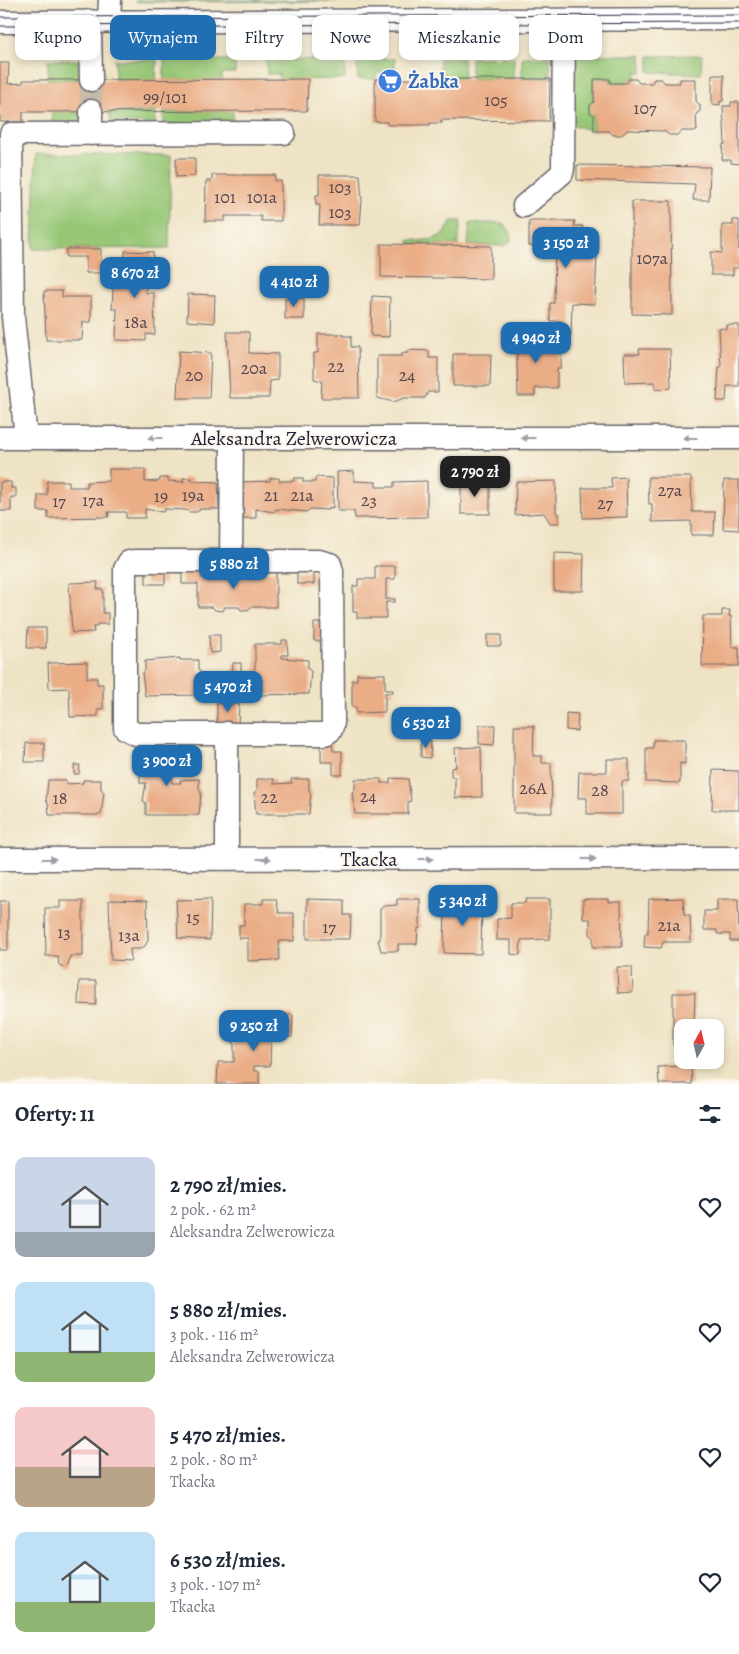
<!DOCTYPE html>
<html lang="pl">
<head>
<meta charset="utf-8">
<style>
	:root { --surface:#fff; --page:#f2f2f3; --text:#1f2937; --muted:#747a83; --accent:#1f6fb2 }
	body { margin:0; font-family:Alegreya,serif; background:var(--page); color:var(--text); height:100vh; display:flex; flex-direction:column; font-size:19px; white-space:nowrap }
	* { box-sizing:border-box; margin:0 }
	p { font-size:16px; color:var(--muted) }
	.icon { flex:none; width:28px; height:28px; fill:none; stroke:currentColor; stroke-width:2; stroke-linecap:round; stroke-linejoin:round }
	.map { position:relative; height:1084px; overflow:hidden }
	.side { display:flex; flex-direction:column; background:var(--surface); flex:1 }
	.side>* { flex:none }
	.hud { position:absolute; left:15px; top:15px; width:710px; height:45px; display:flex; gap:10px }
	.needle { width:32px; rotate:8deg }
	.buttons { position:absolute; left:674px; top:1019px; display:grid; gap:10px }
	.buttons a { display:grid; place-items:center; width:50px; height:50px; border-radius:10px; background:var(--surface); box-shadow:0 2px 8px #0003; font-size:25px }
	.price { position:absolute; translate:-50% -42px; padding:0 11px; border-radius:10px; background:var(--accent); color:#fff; font-size:16px; line-height:32px; filter:drop-shadow(0 1px 2px #0008) }
	.price::after { content:''; position:absolute; left:50%; top:30px; width:15px; height:11px; margin-left:-8px; background:inherit; clip-path:polygon(0 0,100% 0,50% 100%) }
	.price.current { background:#222; color:#fff }
	ul { padding:0; list-style:none }
	li { display:flex; align-items:center; gap:15px; height:125px; padding:0 15px }
	li span { display:grid; place-items:center; flex:none; width:140px; height:100px; border-radius:10px; color:#555 }
	li>.icon { margin-inline-start:auto }
	span .icon { width:60px; height:60px; fill:#fffc; stroke-width:1 }
	li b { font-size:21px }
	h2 { display:flex; justify-content:space-between; align-items:center; height:60px; padding:0 15px; font-size:21px }
	.pill { padding:0 18px; border-radius:10px; background:var(--surface); box-shadow:0 2px 8px #0003; font-size:18px; line-height:45px }
	.pill.current { background:var(--accent); color:#fff }
	.map>svg:first-child { display:block }
	.green { fill:#97c776; stroke:#5c7458 }
	.building { fill:#eaad86 }
	.lines { fill:none; stroke-linecap:round; stroke-linejoin:round }
	.minor-tunnel { stroke:#c6bca9; stroke-width:22; stroke-dasharray:22 11; stroke-linecap:butt }
	.minor-casing { stroke:#6a666b; stroke-width:25 }
	.minor { stroke:#fff; stroke-width:22 }
	.tram { stroke:#22223b; stroke-width:1 }
	.oneway { fill:#9c9ca7 }
	.labels { text-anchor:middle; stroke-width:4; stroke-linejoin:round; paint-order:stroke }
	.number-label { font-size:18px; fill:#54454e }
	.shop-label { font-size:20px; font-weight:bold; fill:#366cbe; stroke:#fbf7ec; text-anchor:start }
	.street-label { font-size:20px; fill:#22223b; stroke:#fbf7ec }
</style>
</head>
<body>
<div class="map">
<svg width="739" height="1084" viewBox="0 0 739 1084">
	<rect width="100%" height="100%" fill="#fbf7ec"/>
	<filter id="ink" filterUnits="userSpaceOnUse"><feTurbulence type="fractalNoise" baseFrequency=".02" numOctaves="2"/><feDisplacementMap in="SourceGraphic" scale="10" xChannelSelector="R" yChannelSelector="G"/><feConvolveMatrix kernelMatrix="1 2 1 2 8 2 1 2 1" color-interpolation-filters="sRGB"/></filter>
	<filter id="wash" filterUnits="userSpaceOnUse"><feTurbulence type="fractalNoise" baseFrequency=".0096" numOctaves="4" result="noise"/><feDisplacementMap in="SourceGraphic" scale="20" xChannelSelector="R" yChannelSelector="G"/><feGaussianBlur stdDeviation="1.12" result="paint"/><feColorMatrix in="noise" values="0 0 0 0 0 0 0 0 0 0 0 0 0 0 0 0 0 1.4 0 .05"/><feComposite in="paint" operator="in"/></filter>
	<g filter="url(#wash)">
		<rect width="100%" height="100%" fill="#efe3c5"/>
		<path class="green" d="M136,0H374V1L136,2Z
			M569,55H641L642,72H636V79H629L627,83H610V79H594V131L568,124Z
			M702,55L701,74L649,72V56Z
			M514,57V79H471V58Z
			M522,57H550V79H522Z
			M440,58H463L464,79H440Z
			M345,59V79L279,80V74H267L266,60Z
			M357,59H395V72L377,73L375,79H358Z
			M48,60H78L79,80H48Z
			M115,60H157L156,80H115Z
			M164,60H235V73H222V80H164Z
			M82,111V118L77,123L51,124L52,112Z
			M233,111V125L164,124V112Z
			M109,112H156L155,124L111,122Z
			M36,154L171,155L169,248L33,249Z
			M451,221H461L458,245L409,244V240C428,241 444,241 451,221Z
			M470,223H503L510,231L511,241L505,246L468,245Z"/>
		<g id="blocks">
			<path class="building" d="M0,63H9L8,84L23,83V80L308,79L307,111L23,112V122H0Z
				M712,75H724L723,101H720V105L712,104Z
				M375,79H550L549,121L441,120L442,123H430V125H388L387,122H375Z
				M594,79H610V83H627L629,79H636L639,83H652L654,79H661L665,83H680V79H696V101L700,105V111L696,114L697,131H682L677,135H669L664,131L627,130L622,135H613L609,131H594V115L590,113V105L594,102Z
				M731,102H739V164L731,163V160H722L723,144H725L723,106H731Z
				M176,158H195V176L176,177Z
				M577,165L710,167L709,200H693L695,184L577,180Z
				M212,175H275V181H281V221H261V216H225V221H205L206,181H212Z
				M319,175H360L362,200L360,225H319L320,205H316V195H319Z
				M632,201H671L672,315L632,314Z
				M733,220H739V268H733V275H711V252L722,253V225H733Z
				M529,221H575L574,226H583L582,232H574V254H597L595,304L572,303L571,335H561V321H550V303H554L555,246H529Z
				M381,244L491,246V279L381,277Z
				M66,249H101V273H86V257H66Z
				M125,251L153,252L152,279L146,281V293H154L155,335L146,334V341L116,340L117,309H112L113,287H121V281L124,280Z
				M44,291H62V297H91V322H83L82,340H46Z
				M188,294L215,295L214,323L187,321Z
				M372,296L390,297L389,337L371,336Z
				M285,298H304V319H285Z
				M727,325H739V386H727L726,401H717L719,367H721L719,328L727,329Z
				M227,332H249V353L278,354V380L270,381L269,398H230Z
				M516,332H543V348H561V368H557V388H535V396H518Z
				M318,334H343V336H351V347H358L359,398H321L322,381L314,379V353H318Z
				M639,349H670L671,388L655,389V382L625,383L624,354H640Z
				M408,350L429,351V358H438V392H428L425,398H404L394,402L377,398V356H402V353H408Z
				M179,351L211,353L209,398H177Z
				M453,354H491L490,386H453Z
				M109,469H145V482L160,481V478H168V481L184,482L183,478H192V481L218,482L219,509H200L197,512H189L186,510L165,509L163,512L145,509V518H126V512H108L109,517L48,518V511H38V495H47V481H69V487H87V482L109,481Z
				M354,471V481L376,482V487H394V482L427,481V517L355,518L354,511H338L337,472Z
				M316,477L333,478V508L329,507V510L310,509L307,512L276,509L274,512L256,509V518H241V482L270,481V478H279V481H294V478H303V482H315Z
				M626,477L627,517L583,518L582,488H612L611,478Z
				M648,477H691L692,512H715L714,535H691V521L652,522V504H649Z
				M724,480H739V530L723,529Z
				M461,481H490V514H461Z
				M556,481V513H559V523H550L544,513L515,515L516,482Z
				M0,482H11V488H16V497H11V511H0Z
				M554,553L584,554L583,591H554Z
				M375,566H395V579H386V599H395V602H386V618H357V612H353V586H358V579H375Z
				M221,571V578H242V572H276V607H251L248,610H241L239,607H225L223,611L215,610L212,607H198V584H182V572Z
				M146,572H165V584H146Z
				M297,572H314V584H297Z
				M98,582L97,589H103V613H108V624H97V627H93L94,632L72,633L69,583Z
				M722,610H730L729,616H731L732,647H739V666H702L703,616H722Z
				M314,623H326V641H314Z
				M28,628H46V648H27Z
				M209,635H220V652L210,653Z
				M487,635H501V646H487Z
				M282,640H287L288,655H282V658L308,660V669L311,671L309,694L256,695L253,672L255,669V644H282Z
				M180,658V660H198V670L201,672L198,695L145,696L142,673L145,670V661Z
				M87,662V678H97V684H103V709H98V716L70,717L69,688L49,689L48,663Z
				M233,663H241V680L232,679Z
				M357,674H385V690H393V693H385V712L356,713V707H352V680H357Z
				M222,699H230V704H239L238,725H217V703H222Z
				M566,713L578,714L577,731L566,730Z
				M479,725H495L494,745L479,744Z
				M514,726H534L533,756H542V763H551L552,813H514Z
				M653,740H685V764L680,763V783L646,782V748H653Z
				M321,741H332L333,751H342V775H333V762H321Z
				M421,741H431L430,758L421,757Z
				M26,743H44V762H25Z
				M481,747L482,797L455,798V777H451V768L456,767L455,748Z
				M140,752H172V783H181L180,780L199,779V789L201,792L199,815H146V803L143,801L146,783H140Z
				M607,759H629V781H622V814H587V798H578L579,772H607Z
				M74,765H80L79,774H74Z
				M713,770L739,771V810H712Z
				M390,778L408,779L411,801L408,802V814H355L352,792L355,789V779H381V783H390Z
				M257,779H274V784L292,783L291,779H309V791L311,793L309,814H256L254,793L257,790Z
				M48,780H66V784L83,783V780H101V789L104,792L101,815H49L48,803L46,801Z
				M683,898L684,915L690,916L691,942H663L661,948L644,947L645,933H648L649,899Z
				M211,899L210,940L178,938L176,900Z
				M263,899H276L279,913H294V941H279V960L248,961V938H239V925H244V904H263Z
				M307,899L344,900V915H351L350,939H307Z
				M397,899H420V928H418L417,944H398V951H381L378,940H380V909L384,906L397,905Z
				M445,899L482,900L481,954L444,953Z
				M526,899H550V939L521,940L520,955L511,954V940H497V919L511,918V903H525Z
				M583,899H609V902H621L622,947H593V936H590V919H583Z
				M717,899H738L739,941H730V934H717V930H704V911H717Z
				M109,900L147,901L148,940L145,946L140,949H130L131,961L111,960Z
				M0,901H8V950H0Z
				M60,901H83V956H70L68,965L64,967L59,965L58,956H46L45,908H60Z
				M617,967H632L633,992L618,993Z
				M79,981H96V1005L78,1004Z
				M673,993H695L694,1028H682V1045H673Z
				M293,1015L292,1037H271L270,1066H254V1071H259V1084H217L218,1062H234V1035H262V1016Z
				M691,1066L692,1084H659L658,1067Z"/>
		</g>
	</g>
	<g filter="url(#ink)">
		<use href="#blocks" fill-opacity="0" stroke="#6a666b" stroke-width="1"/>
		<g class="lines">
			<path class="minor-tunnel" d="M91,80V111"/>
			<defs>
				<path id="minor" d="M90,21L91,80
					M109,21L110,0
					M0,22L739,19
					M91,111V134
					M524,206L562,173L563,168L564,20
					M0,438H739
					M26,438L13,317L11,134L284,133
					M134,561H319L330,564L332,571L333,723L331,730L325,734H136L125,728V569L129,562Z
					M231,561L232,438
					M227,733V859
					M0,859L739,858"/>
			</defs>
			<use href="#minor" class="minor-casing"/>
			<use href="#minor" class="minor"/>
			<path class="tram" d="M0,17L739,15
				M0,26L739,23"/>
		</g>
		<defs><path id="oneway-solid" d="M-6-.8H1V-3.2L6.5 0L1 3.2V.8H-6Z" transform="scale(1.25)"/></defs>
		<g class="oneway">
			<use href="#oneway-solid" transform="translate(155 438) rotate(180)"/>
			<use href="#oneway-solid" transform="translate(528 438) rotate(180)"/>
			<use href="#oneway-solid" transform="translate(690 438) rotate(-180)"/>
			<use href="#oneway-solid" transform="translate(49 859)"/>
			<use href="#oneway-solid" transform="translate(264 859)"/>
			<use href="#oneway-solid" transform="translate(426 859)"/>
			<use href="#oneway-solid" transform="translate(589 859)"/>
		</g>
	</g>
	<defs>
		<symbol id="supermarket-disc" viewBox="-11 -11 22 22"><circle r="9.5" fill="#3f7fe0" stroke="#fbf7ec"/><path d="M-6-5.5h2.5l.6 2H6L4.5 2H-2.5L-4.4-4H-6ZM-1.5 3.2a1.3 1.3 0 1 0 .1 0ZM3 3.2a1.3 1.3 0 1 0 .1 0Z" fill="#fff"/></symbol>
	</defs>
	<g fill-rule="evenodd">
		<use href="#supermarket-disc" x="376" y="67" width="28" height="28"/>
	</g>
	<g class="labels">
		<g class="number-label">
			<text x="165" y="103">99/101</text>
			<text x="496" y="106">105</text>
			<text x="645" y="114">107</text>
			<text x="340" y="193">103</text>
			<text x="225" y="203">101</text>
			<text x="262" y="203">101a</text>
			<text x="340" y="218">103</text>
			<text x="652" y="264">107a</text>
			<text x="136" y="328">18a</text>
			<text x="336" y="372">22</text>
			<text x="254" y="374">20a</text>
			<text x="194" y="381">20</text>
			<text x="407" y="381">24</text>
			<text x="670" y="496">27a</text>
			<text x="193" y="501">19a</text>
			<text x="271" y="501">21</text>
			<text x="302" y="501">21a</text>
			<text x="161" y="502">19</text>
			<text x="93" y="506">17a</text>
			<text x="369" y="506">23</text>
			<text x="59" y="507">17</text>
			<text x="605" y="509">27</text>
			<text x="533" y="794">26A</text>
			<text x="600" y="796">28</text>
			<text x="368" y="802">24</text>
			<text x="269" y="803">22</text>
			<text x="60" y="804">18</text>
			<text x="193" y="923">15</text>
			<text x="669" y="931">21a</text>
			<text x="329" y="933">17</text>
			<text x="64" y="938">13</text>
			<text x="129" y="941">13a</text>
		</g>
		<g class="shop-label">
			<text x="408" y="88">Żabka</text>
		</g>
		<g class="street-label">
			<text x="294" y="445">Aleksandra Zelwerowicza</text>
			<text x="369" y="866">Tkacka</text>
		</g>
	</g>
</svg>
<div class="buttons">
<a><svg class="needle" viewBox="-14 -14 28 28"><path d="M0-13l5 13h-10z" fill="#e53935"/><path d="M0 13l5-13h-10z" fill="#747a83"/></svg></a>
</div>
<b class="price" style="left:566px;top:269px">3 150 zł</b>
<b class="price" style="left:135px;top:299px">8 670 zł</b>
<b class="price" style="left:294px;top:308px">4 410 zł</b>
<b class="price" style="left:536px;top:364px">4 940 zł</b>
<b class="price current" style="left:475px;top:498px">2 790 zł</b>
<b class="price" style="left:234px;top:590px">5 880 zł</b>
<b class="price" style="left:228px;top:713px">5 470 zł</b>
<b class="price" style="left:426px;top:749px">6 530 zł</b>
<b class="price" style="left:167px;top:787px">3 900 zł</b>
<b class="price" style="left:463px;top:927px">5 340 zł</b>
<b class="price" style="left:254px;top:1052px">9 250 zł</b>
<div class="hud">
<a class="pill">Kupno</a>
<a class="pill current">Wynajem</a>
<a class="pill">Filtry</a>
<a class="pill">Nowe</a>
<a class="pill">Mieszkanie</a>
<a class="pill">Dom</a>
</div>
</div>
<section class="side">
<h2>Oferty: 11<svg class="icon" aria-label="filters" viewBox="0 0 24 24"><path d="M4 7h16M4 17h16"/><circle cx="9" cy="7" r="2"/><circle cx="15" cy="17" r="2"/></svg></h2>
<ul>
<li><span style="background:linear-gradient(#c9d6e8 75%,#9aa5b1 0)"><svg class="icon" aria-label="home" viewBox="0 0 24 24"><path d="M3 11l9-7 9 7M6 9v11h12V9"/></svg></span><div><b>2 790 zł/mies.</b><p>2 pok. · 62 m²</p><p>Aleksandra Zelwerowicza</p></div><svg class="icon" aria-label="heart" viewBox="0 0 24 24"><path d="M12 20l-8-8c-3-5 5-10 8-4 3-6 11-1 8 4z"/></svg></li>
<li><span style="background:linear-gradient(#bfe0f5 70%,#8fb573 0)"><svg class="icon" aria-label="home" viewBox="0 0 24 24"><path d="M3 11l9-7 9 7M6 9v11h12V9"/></svg></span><div><b>5 880 zł/mies.</b><p>3 pok. · 116 m²</p><p>Aleksandra Zelwerowicza</p></div><svg class="icon" aria-label="heart" viewBox="0 0 24 24"><path d="M12 20l-8-8c-3-5 5-10 8-4 3-6 11-1 8 4z"/></svg></li>
<li><span style="background:linear-gradient(#f6c9c9 60%,#b9a48a 0)"><svg class="icon" aria-label="home" viewBox="0 0 24 24"><path d="M3 11l9-7 9 7M6 9v11h12V9"/></svg></span><div><b>5 470 zł/mies.</b><p>2 pok. · 80 m²</p><p>Tkacka</p></div><svg class="icon" aria-label="heart" viewBox="0 0 24 24"><path d="M12 20l-8-8c-3-5 5-10 8-4 3-6 11-1 8 4z"/></svg></li>
<li><span style="background:linear-gradient(#bfe0f5 70%,#8fb573 0)"><svg class="icon" aria-label="home" viewBox="0 0 24 24"><path d="M3 11l9-7 9 7M6 9v11h12V9"/></svg></span><div><b>6 530 zł/mies.</b><p>3 pok. · 107 m²</p><p>Tkacka</p></div><svg class="icon" aria-label="heart" viewBox="0 0 24 24"><path d="M12 20l-8-8c-3-5 5-10 8-4 3-6 11-1 8 4z"/></svg></li>
</ul>
</section>
</body>
</html>
